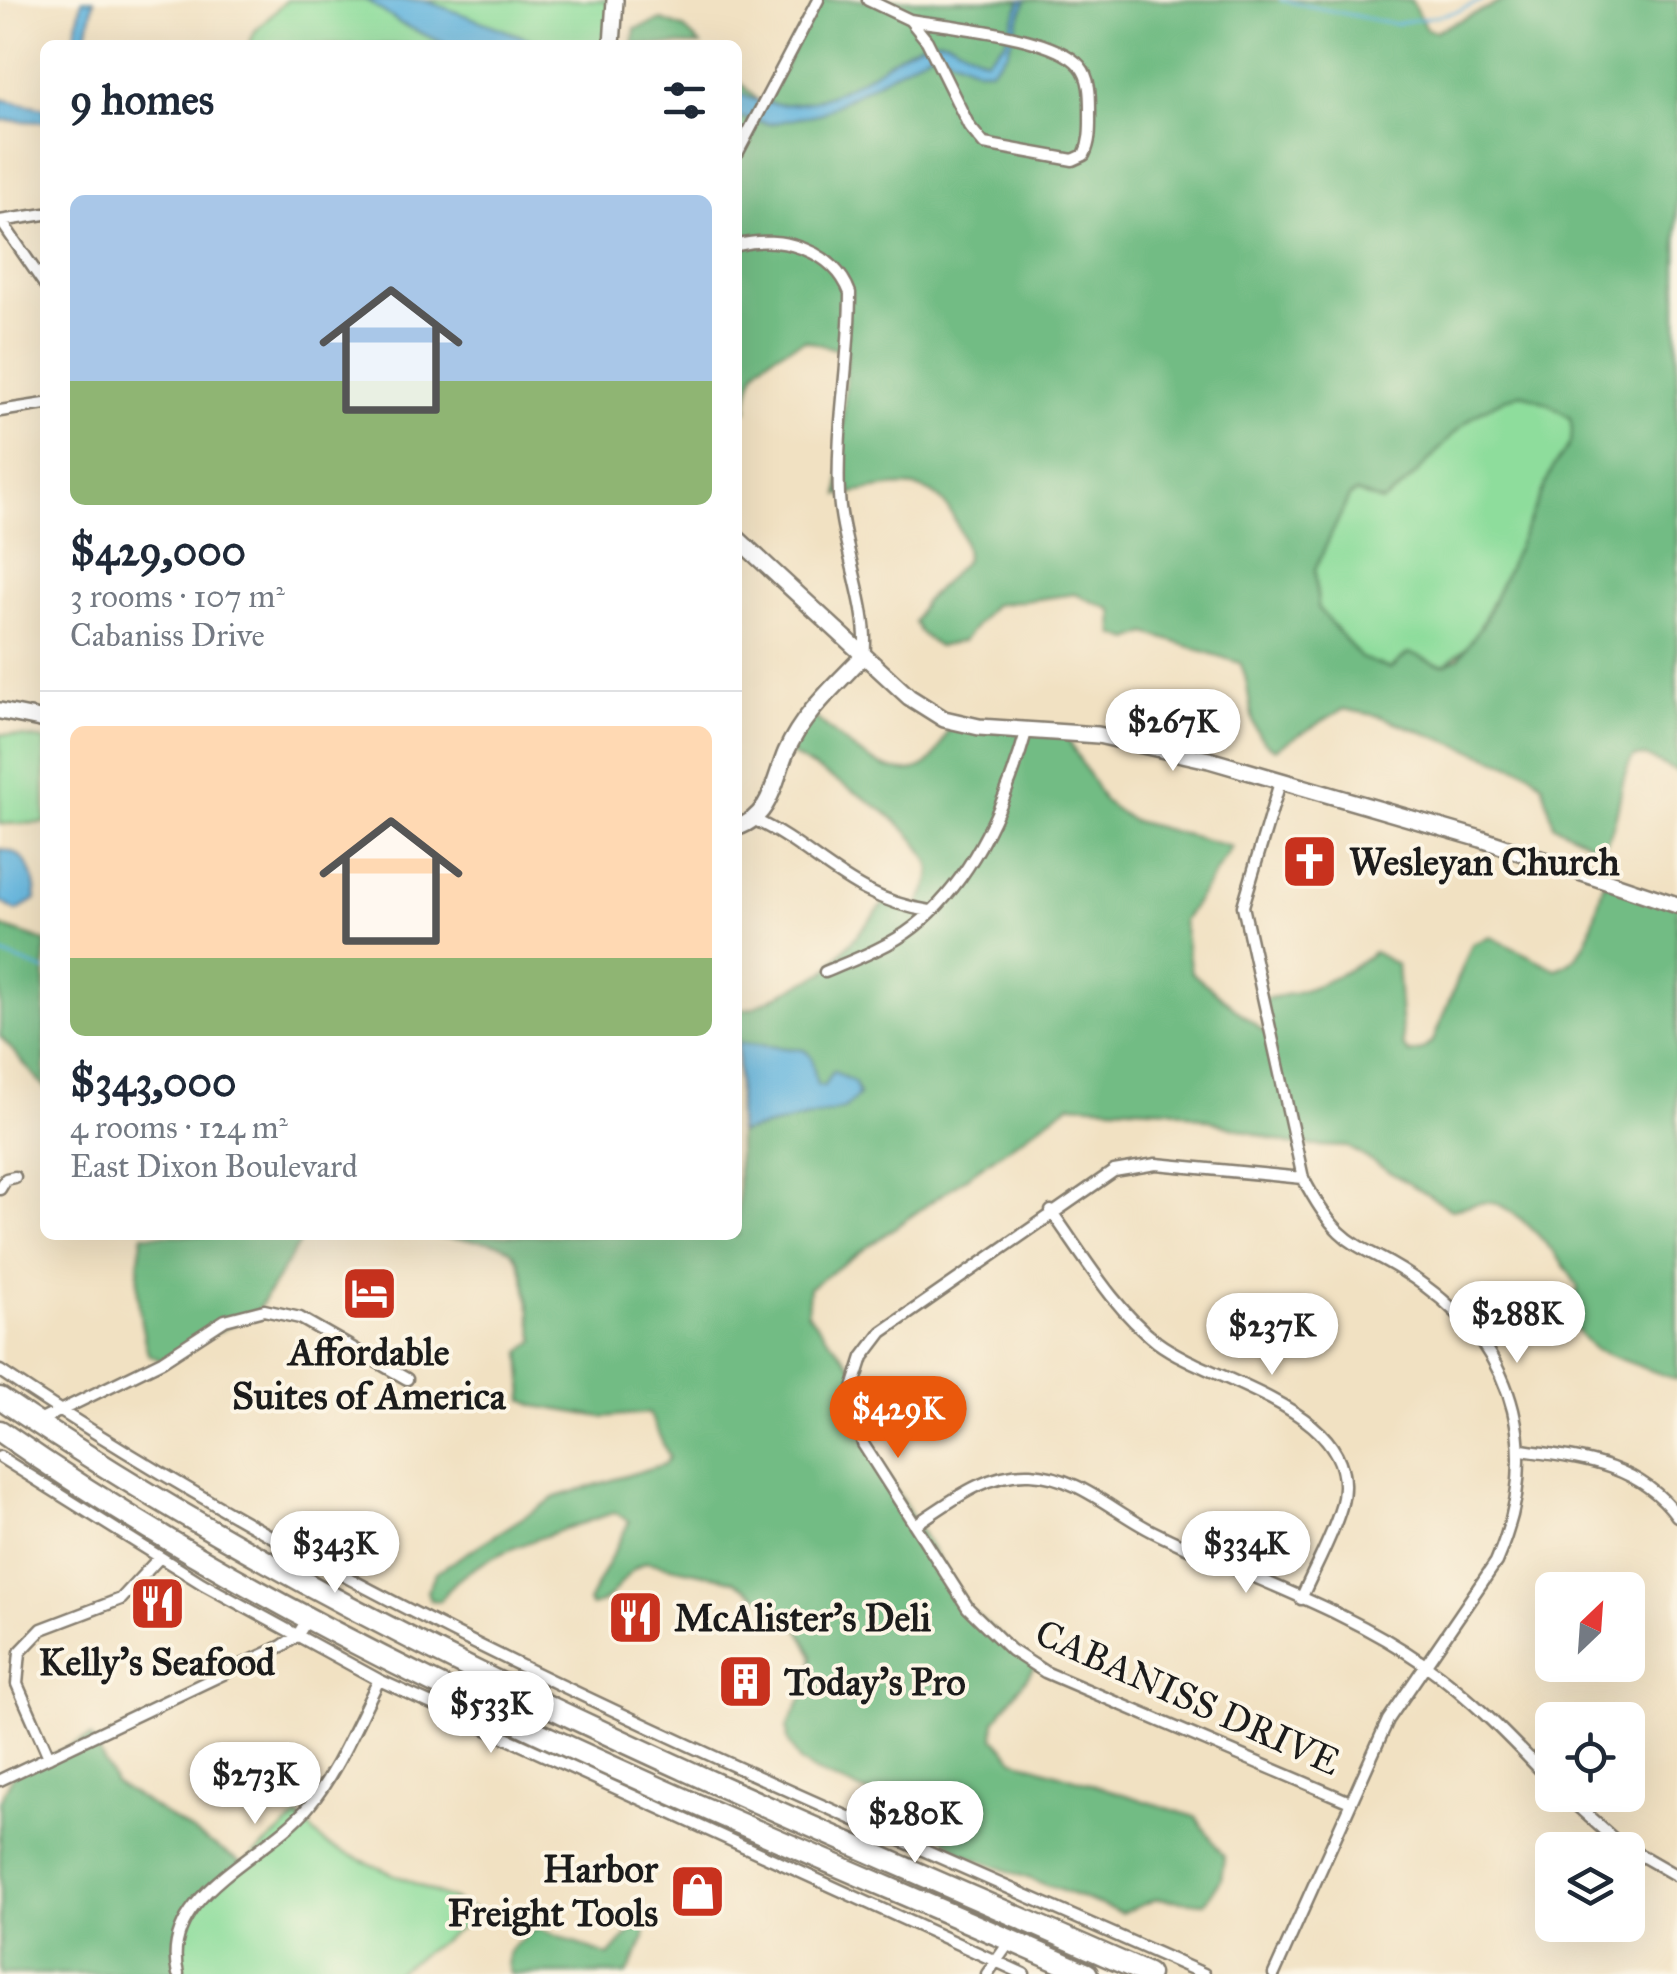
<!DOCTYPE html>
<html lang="en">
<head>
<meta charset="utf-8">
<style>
	:root { --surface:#fff; --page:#f2f2f3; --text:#1f2937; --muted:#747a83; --line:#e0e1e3; --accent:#ea580c }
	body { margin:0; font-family:"IM FELL Great Primer",serif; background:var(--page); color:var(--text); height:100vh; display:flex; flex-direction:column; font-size:38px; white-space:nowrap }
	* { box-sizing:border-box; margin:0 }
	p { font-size:32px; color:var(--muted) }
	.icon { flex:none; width:55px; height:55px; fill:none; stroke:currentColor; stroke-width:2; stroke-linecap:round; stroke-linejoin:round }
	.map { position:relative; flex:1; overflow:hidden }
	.side { position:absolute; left:40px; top:40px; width:702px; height:1200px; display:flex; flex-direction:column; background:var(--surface); border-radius:15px; box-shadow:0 10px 40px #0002 }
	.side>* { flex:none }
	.needle { width:65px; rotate:25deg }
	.tools { position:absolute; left:1535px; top:1572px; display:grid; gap:20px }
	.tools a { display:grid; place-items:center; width:110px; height:110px; border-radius:15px; background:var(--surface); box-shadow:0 10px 40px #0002; font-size:50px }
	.price { position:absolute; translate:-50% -85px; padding:0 22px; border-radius:35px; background:#fff; color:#222; font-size:32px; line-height:65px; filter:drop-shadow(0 2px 5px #0008) }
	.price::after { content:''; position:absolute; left:50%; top:60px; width:30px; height:22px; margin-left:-15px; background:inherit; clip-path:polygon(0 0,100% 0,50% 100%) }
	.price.current { background:var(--accent); color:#fff }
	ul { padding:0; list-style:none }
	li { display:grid; align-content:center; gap:20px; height:530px; padding:0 30px }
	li+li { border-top:2px solid var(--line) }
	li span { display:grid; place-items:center; height:310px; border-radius:15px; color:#555 }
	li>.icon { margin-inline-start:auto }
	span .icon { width:180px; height:180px; fill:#fffc; stroke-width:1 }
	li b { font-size:42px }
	h2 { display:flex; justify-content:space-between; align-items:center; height:120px; padding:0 30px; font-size:42px }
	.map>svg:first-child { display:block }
	.green { fill:#8edd9c; stroke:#557c5c; stroke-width:2.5 }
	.forest { fill:#72bc84; stroke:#476c50; stroke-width:2.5; fill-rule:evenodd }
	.water { fill:#63b5de; stroke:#40687d; stroke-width:2.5 }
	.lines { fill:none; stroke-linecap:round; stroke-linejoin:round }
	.stream { stroke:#63b5de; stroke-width:2.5 }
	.street-casing { stroke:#867e6f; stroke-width:15 }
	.secondary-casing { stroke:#867e6f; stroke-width:20 }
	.highway-casing { stroke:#867e6f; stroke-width:25 }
	.street { stroke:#fff; stroke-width:10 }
	.secondary { stroke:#fff; stroke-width:15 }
	.highway { stroke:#fff; stroke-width:20 }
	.labels { text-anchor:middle; stroke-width:8; stroke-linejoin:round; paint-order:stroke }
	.poi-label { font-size:38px; font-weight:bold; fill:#1c1c1c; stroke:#fcf5e5; text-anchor:start }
	.street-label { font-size:38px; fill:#1c1c1c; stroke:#fcf5e5 }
</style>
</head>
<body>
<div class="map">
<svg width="1677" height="1974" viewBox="0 0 1677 1974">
	<rect width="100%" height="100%" fill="#fcf5e5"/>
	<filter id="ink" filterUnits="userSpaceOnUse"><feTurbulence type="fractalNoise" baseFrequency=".01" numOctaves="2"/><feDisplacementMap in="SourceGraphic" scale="20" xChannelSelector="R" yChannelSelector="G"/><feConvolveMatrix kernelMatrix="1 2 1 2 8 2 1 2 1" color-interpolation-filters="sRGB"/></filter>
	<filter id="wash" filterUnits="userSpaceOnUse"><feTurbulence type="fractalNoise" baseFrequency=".0048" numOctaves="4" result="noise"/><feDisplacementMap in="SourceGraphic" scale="40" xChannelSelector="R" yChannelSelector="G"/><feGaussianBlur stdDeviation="2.25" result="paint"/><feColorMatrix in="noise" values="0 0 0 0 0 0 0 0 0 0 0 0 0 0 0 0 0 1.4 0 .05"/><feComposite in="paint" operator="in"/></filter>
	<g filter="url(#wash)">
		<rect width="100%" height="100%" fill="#f1e1c2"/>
		<path class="green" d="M287,0H615L612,45H249L255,31Z
			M1521,393L1549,404L1570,418L1574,435L1472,643L1445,665C1430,665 1423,655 1408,653L1390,669L1361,658L1318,608L1315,569L1349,497L1356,492L1382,502C1439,465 1449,415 1521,393Z
			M0,734L45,740V823L0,824Z
			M298,1817L327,1845L482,1913L393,1974H178V1948L193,1908Z"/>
		<path class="forest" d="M818,0H1411L1426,29L1436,31L1505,0H1677V772L1645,756L1634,757C1618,776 1622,815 1606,842L1595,846L1554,825L1542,783L1528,771L1379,716L1343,709L1275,749C1242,734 1255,691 1240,663L1147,633L1130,640L1114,634L1113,610L1075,594L993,605L963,641L938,647L920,633L914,622L924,602L966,560C966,542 960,531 952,515C928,470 882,490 839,495L847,352L805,340C764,359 750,361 747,410L738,417V80L764,107ZM1521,393L1549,404L1570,418C1576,443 1567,448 1553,467L1483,624L1459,658L1445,665C1430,665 1423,655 1408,653L1391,669L1361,658L1318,608L1315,569L1349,497L1356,492L1382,502C1439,465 1449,415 1521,393Z
			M662,20L683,28L701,45H633L635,29Z
			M810,713C835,734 900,799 933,758C941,748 946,733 952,722L1063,731L1104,801L1131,820L1232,847L1183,921L1191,972L1269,1036L1263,999C1306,993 1339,979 1374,952L1397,965L1403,1046L1409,1054L1421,1051L1433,1041L1472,944L1491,937L1556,969C1591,959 1594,913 1604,882L1677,905V1380L1595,1350L1569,1322L1578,1288C1565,1262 1525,1215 1497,1204C1482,1199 1467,1207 1451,1209L1348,1147L1293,1145L1171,1109L1070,1104L809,1288L807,1313L857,1372V1427L968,1608L1035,1666L995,1721L994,1737L1015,1760L1196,1817L1224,1857L1221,1879L1205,1903L1157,1899L1122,1913L965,1855L907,1809L815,1772L800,1762L788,1741L787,1727L811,1681L813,1655L792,1617L733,1580L647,1562C623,1568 617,1602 591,1606L588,1602L629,1522L615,1512C565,1531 466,1554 440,1601L430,1600L427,1591L436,1572L556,1497L665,1464L669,1457L649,1413L602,1417L535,1406L524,1400L521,1352L535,1341C515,1229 530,1247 420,1235H738V1010L752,1008L825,972L887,900L916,909C922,897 934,880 930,866C913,816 829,778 786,752Z
			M0,926L45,941V1088L0,1036Z
			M143,1235H304L257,1311L162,1361L148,1354C137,1313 134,1277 143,1235Z
			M91,1737L115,1783L242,1863C203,1899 178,1917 178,1974H0V1801L14,1773Z
			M645,1927V1938L627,1974H510C500,1950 519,1942 536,1928L609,1956L633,1929Z"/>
		<path class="water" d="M82,0H94L85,45H73Z
			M366,0H424L545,45L445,44L401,24Z
			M1021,0H1026L1007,52L991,69H978L934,50L822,113L770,124L738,117V93C789,119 836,97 881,67C898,55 921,38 944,40C958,42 972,55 986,59L1005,42Z
			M0,99L45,108V122L0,120Z
			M0,849C28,852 35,874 36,899L17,911L0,901Z
			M738,1043L804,1050L811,1056L817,1085L824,1086L833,1071L855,1083L859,1095L844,1109L738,1133Z"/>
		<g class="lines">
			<path class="stream" d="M1280,0L1394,24L1456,12L1483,0
				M0,953L45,971"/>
		</g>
	</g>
	<g filter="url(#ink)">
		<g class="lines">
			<defs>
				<path id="street" d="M868,0L910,20L927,41L969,126L984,144L1073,160L1084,155C1091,141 1090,127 1090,110C1090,95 1090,78 1080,66C1053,35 951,27 910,20
					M738,152L818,0
					M0,221L45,214
					M1,221L45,285
					M738,245C780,234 834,250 850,293C850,360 836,427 839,495C841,543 871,612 864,655
					M0,411L45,404
					M755,820C818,850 850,899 930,911
					M825,972C854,960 890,946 914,927C974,880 1007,800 1027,729
					M1303,1178L1156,1164L1114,1171L882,1332L863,1357L853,1388V1405L863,1444L968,1608L1011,1650L1045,1672L1350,1802
					M0,1189L6,1179L15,1177
					M1051,1211C1083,1255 1113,1308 1157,1342C1213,1384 1368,1410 1341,1507C1332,1538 1314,1569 1301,1599
					M0,1371C374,1623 794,1791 1204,1974
					M37,1422L162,1361L225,1320L264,1310L300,1318L407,1379
					M1521,1450C1579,1458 1639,1463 1677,1516
					M0,1457L203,1584L379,1680L1024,1974
					M915,1525C950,1502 986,1472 1030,1474C1078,1476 1112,1511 1152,1531C1242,1576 1342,1606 1424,1664C1472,1698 1512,1740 1552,1782
					M49,1757L17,1684L20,1652L42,1629L121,1599L159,1558
					M0,1780L282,1646L297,1636L309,1617
					M1565,1795L1616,1841L1677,1876
					M178,1974C158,1895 268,1856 308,1807C338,1771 357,1722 379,1680
					M987,1974L1011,1940
					M1274,1974L1388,1720L1496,1562C1542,1456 1519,1355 1425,1286C1362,1239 1345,1259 1303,1178L1243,906L1281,779"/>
				<path id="secondary" d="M612,45L615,0
					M738,539L909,697L944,719L979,727L1098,735L1209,760L1481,839L1677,905
					M0,711L45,720
					M738,827C771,816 774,781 786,752C803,713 836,685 864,655"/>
				<path id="highway" d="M0,1398C354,1640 757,1801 1148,1974
					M0,1431C332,1664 718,1811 1087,1974"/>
			</defs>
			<use href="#street" class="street-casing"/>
			<use href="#secondary" class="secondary-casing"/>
			<use href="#highway" class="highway-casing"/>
			<use href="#street" class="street"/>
			<use href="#secondary" class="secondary"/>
			<use href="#highway" class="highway"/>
		</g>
	</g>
	<defs>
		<symbol id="church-square" viewBox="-11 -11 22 22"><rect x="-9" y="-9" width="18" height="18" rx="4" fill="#c8321e" stroke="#fcf5e5"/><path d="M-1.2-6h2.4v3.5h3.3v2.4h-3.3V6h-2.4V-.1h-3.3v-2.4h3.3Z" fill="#fff"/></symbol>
		<symbol id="hotel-square" viewBox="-11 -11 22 22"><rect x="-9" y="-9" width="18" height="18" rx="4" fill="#c8321e" stroke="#fcf5e5"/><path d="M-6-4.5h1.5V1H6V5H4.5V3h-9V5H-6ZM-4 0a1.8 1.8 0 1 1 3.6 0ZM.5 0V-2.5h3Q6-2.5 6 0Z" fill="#fff"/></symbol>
		<symbol id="restaurant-square" viewBox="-11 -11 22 22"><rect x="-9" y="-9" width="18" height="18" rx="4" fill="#c8321e" stroke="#fcf5e5"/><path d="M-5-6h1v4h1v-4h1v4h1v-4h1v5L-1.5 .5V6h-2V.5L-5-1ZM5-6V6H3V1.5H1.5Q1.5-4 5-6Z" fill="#fff"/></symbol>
		<symbol id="building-square" viewBox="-11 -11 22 22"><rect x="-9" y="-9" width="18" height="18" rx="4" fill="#c8321e" stroke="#fcf5e5"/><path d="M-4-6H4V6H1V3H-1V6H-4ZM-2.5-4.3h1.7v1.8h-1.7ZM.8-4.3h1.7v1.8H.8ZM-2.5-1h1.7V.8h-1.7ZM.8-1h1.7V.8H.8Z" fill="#fff"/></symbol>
		<symbol id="shop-square" viewBox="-11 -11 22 22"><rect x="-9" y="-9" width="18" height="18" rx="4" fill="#c8321e" stroke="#fcf5e5"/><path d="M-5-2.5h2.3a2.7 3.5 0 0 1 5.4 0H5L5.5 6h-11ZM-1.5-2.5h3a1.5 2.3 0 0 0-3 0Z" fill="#fff"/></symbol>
	</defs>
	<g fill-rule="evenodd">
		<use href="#church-square" x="1278" y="830" width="63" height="63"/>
		<use href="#hotel-square" x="338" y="1262" width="63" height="63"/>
		<use href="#restaurant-square" x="126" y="1572" width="63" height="63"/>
		<use href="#restaurant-square" x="604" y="1586" width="63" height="63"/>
		<use href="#building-square" x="714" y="1650" width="63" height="63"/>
		<use href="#shop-square" x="666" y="1860" width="63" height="63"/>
	</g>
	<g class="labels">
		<g class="poi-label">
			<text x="1349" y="875">Wesleyan Church</text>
			<text x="369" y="1365" text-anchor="middle">Affordable<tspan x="369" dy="44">Suites of America</tspan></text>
			<text x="674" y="1631">McAlister's Deli</text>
			<text x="157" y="1675" text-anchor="middle">Kelly's Seafood</text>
			<text x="784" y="1695">Today's Pro</text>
			<text x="658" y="1882" text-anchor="end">Harbor<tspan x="658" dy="44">Freight Tools</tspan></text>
		</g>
		<g class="street-label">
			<text transform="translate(1188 1697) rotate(24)" y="13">CABANISS DRIVE</text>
		</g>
	</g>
</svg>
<div class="tools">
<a><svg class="needle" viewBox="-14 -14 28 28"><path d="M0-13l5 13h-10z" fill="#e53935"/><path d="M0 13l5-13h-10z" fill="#747a83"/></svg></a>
<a><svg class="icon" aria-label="locate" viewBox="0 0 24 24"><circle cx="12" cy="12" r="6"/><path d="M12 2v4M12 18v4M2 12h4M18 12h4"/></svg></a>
<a><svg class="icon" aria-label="layers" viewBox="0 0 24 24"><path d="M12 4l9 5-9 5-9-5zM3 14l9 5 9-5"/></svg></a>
</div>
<b class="price" style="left:1173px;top:774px">$267K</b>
<b class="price" style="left:1517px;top:1366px">$288K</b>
<b class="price" style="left:1272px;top:1378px">$237K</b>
<b class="price current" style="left:898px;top:1461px">$429K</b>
<b class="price" style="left:335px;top:1596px">$343K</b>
<b class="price" style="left:1246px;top:1596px">$334K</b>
<b class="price" style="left:491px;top:1756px">$533K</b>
<b class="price" style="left:255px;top:1827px">$273K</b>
<b class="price" style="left:915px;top:1866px">$280K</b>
<section class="side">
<h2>9 homes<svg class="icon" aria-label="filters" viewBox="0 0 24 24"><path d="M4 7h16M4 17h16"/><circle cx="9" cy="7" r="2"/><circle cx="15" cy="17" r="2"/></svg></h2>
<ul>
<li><span style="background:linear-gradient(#a9c7e8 60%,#8fb573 0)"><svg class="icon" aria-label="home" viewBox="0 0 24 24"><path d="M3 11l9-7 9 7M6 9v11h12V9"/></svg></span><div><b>$429,000</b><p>3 rooms · 107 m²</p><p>Cabaniss Drive</p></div></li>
<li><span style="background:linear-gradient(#ffd9b3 75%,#8fb573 0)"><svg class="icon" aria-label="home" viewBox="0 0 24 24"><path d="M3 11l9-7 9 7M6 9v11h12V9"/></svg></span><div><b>$343,000</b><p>4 rooms · 124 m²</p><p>East Dixon Boulevard</p></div></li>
</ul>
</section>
</div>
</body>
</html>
